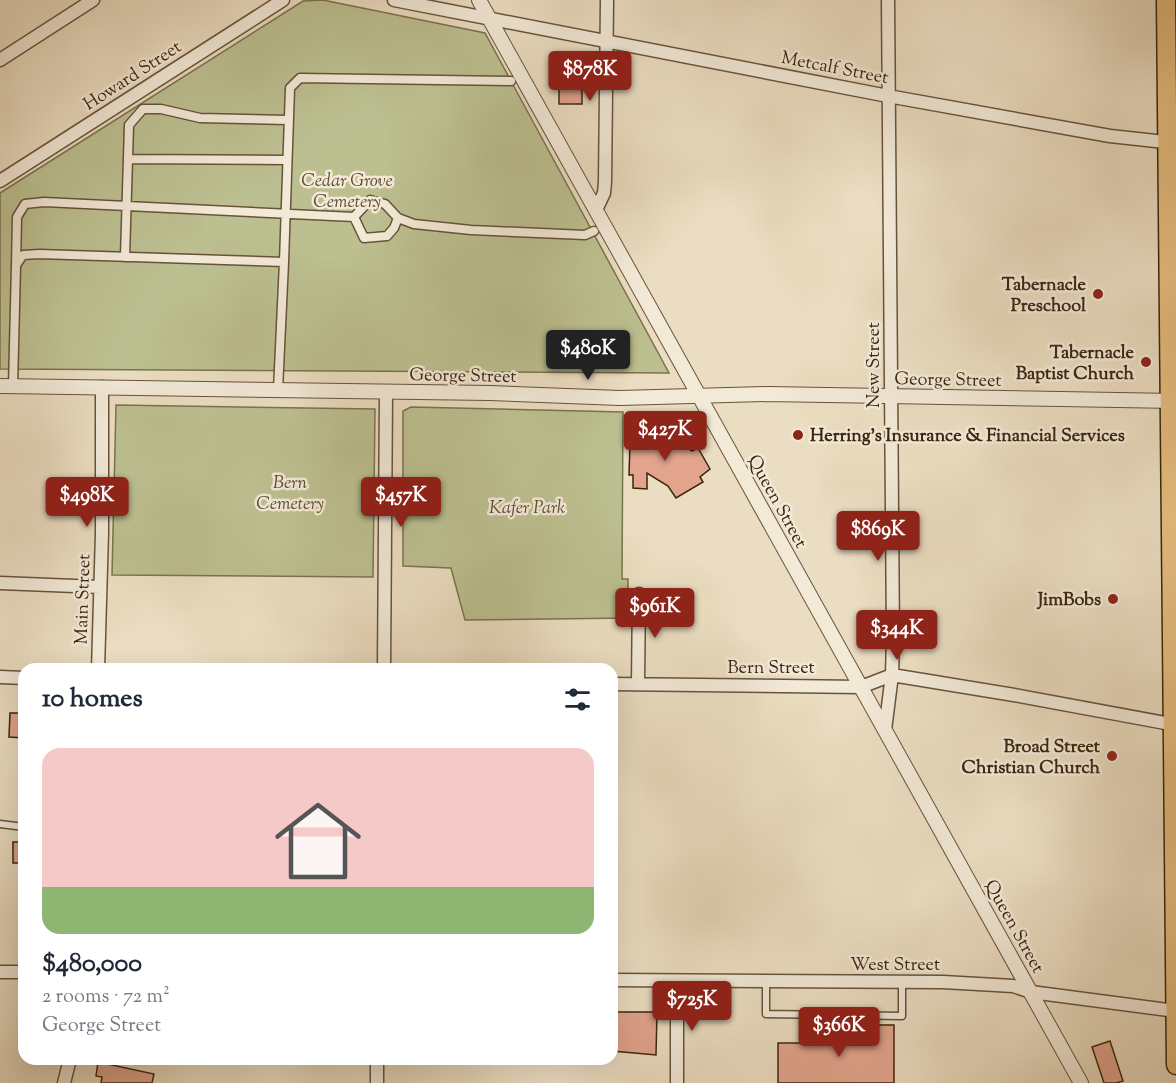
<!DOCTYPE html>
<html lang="en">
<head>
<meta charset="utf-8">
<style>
	:root { --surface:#fff; --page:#f6f6f7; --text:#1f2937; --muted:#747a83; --line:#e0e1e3; --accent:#8f2418 }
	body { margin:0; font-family:"Sorts Mill Goudy",serif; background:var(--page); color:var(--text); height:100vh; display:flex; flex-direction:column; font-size:22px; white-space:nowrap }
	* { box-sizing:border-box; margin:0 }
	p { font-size:20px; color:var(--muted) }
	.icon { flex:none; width:33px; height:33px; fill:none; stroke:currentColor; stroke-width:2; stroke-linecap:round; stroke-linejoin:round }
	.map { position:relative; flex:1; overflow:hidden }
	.panel { position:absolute; left:18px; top:663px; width:600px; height:402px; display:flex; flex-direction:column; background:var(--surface); border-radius:18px; box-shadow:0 6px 24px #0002 }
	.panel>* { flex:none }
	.price { position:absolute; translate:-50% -51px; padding:0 14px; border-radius:6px; background:var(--accent); color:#fff; font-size:20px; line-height:39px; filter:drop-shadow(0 2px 3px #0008) }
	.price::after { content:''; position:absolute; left:50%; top:36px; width:18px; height:14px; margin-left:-9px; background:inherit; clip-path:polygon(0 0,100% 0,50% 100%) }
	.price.on { background:#222; color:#fff }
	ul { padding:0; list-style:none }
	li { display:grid; align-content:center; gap:12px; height:318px; padding:0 24px }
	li+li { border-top:2px solid var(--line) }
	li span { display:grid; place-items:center; height:186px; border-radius:18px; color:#555 }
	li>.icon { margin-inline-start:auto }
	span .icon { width:108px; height:108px; fill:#fffc; stroke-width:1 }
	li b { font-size:26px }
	h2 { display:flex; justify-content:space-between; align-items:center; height:72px; padding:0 24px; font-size:26px }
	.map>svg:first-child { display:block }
	.green { fill:#bcbf90; stroke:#7c724f; stroke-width:1.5 }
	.building { fill:#e2a48d; stroke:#3b250e; stroke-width:1.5 }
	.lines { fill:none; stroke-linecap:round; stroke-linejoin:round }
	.service-casing { stroke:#67533b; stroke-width:9 }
	.pedestrian-casing { stroke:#67533b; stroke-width:11 }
	.minor-casing { stroke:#67533b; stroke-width:15 }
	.tertiary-casing { stroke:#67533b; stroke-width:16 }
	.primary-casing { stroke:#3b250e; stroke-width:21 }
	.service { stroke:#f2e9d7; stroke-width:6 }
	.pedestrian { stroke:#f2e9d7; stroke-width:8 }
	.minor { stroke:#f2e9d7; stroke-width:12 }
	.tertiary { stroke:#f2e9d7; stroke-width:14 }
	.primary { stroke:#e6be80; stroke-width:18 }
	.poi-dot { fill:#8f2418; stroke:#f2e9d7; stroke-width:2 }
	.labels { text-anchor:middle; stroke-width:5; stroke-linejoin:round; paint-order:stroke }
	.street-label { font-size:18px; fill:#3b250e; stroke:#f2e9d7 }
	.park-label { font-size:18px; font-style:italic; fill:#5b4c2e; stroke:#f2e9d7 }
	.poi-label { font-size:18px; font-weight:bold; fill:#3b250e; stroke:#f2e9d7; text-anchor:end }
</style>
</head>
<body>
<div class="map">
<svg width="1176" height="1083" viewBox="0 0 1176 1083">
	<rect width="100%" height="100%" fill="#ebddc1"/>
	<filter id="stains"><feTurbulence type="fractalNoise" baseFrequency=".00333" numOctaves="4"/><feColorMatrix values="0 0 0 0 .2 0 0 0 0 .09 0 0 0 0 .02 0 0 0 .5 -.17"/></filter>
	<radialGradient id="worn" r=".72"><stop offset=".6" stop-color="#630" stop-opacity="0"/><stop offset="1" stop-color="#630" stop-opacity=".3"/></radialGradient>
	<path class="green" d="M323,0L485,33L669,373L0,369V193L303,1Z
		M116,405L375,409L373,577L112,575Z
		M411,407L623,412L622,579H628V618L465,620L451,568L403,566V411Z"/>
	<path class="building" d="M561,53H585L584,66L590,64V83H582V104H559V84H550L551,66H554V59H561Z
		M640,428H663L664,434L692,451L698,448L710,469L700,477L703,482L676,498L668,486L647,473V489L633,488V475H629L630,443L639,442Z
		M10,713H24V738L9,737Z
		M13,842H24V863H13Z
		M612,1012H657L656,1055L612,1051Z
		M811,1024H833V1037L874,1038V1025H894V1083H778V1043H811Z
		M1110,1041L1123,1081L1116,1083H1104L1092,1047Z
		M98,1062L154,1074L152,1083H101L102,1077L96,1076Z"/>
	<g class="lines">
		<defs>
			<path id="service" d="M0,824L24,827
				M766,982V1014L902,1016V983"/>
			<path id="pedestrian" d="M128,159L287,160
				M398,218L414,224L471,230L585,235L594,231
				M125,257L129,125L143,109H161L200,118L288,120
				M284,262L290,88L300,78L511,81
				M16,265L17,217L25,204L44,202L354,217L364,238L387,236L394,228L398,218L385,204L370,200L354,217
				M13,386L16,265L23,255L39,254L284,262L278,390"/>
			<path id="minor" d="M394,0L888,96L1110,136L1174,143
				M0,60L93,0
				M0,181L283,0
				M596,210L604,193L605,182L607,0
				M0,583L100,587
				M98,669L102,533V387
				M384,669L386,392
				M0,677L24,678
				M612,684L861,687L892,675L1014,695L1176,725
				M638,684L639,594
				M885,730L892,675L893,639L888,0
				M0,972H24
				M612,980L943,982L1013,986L1031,992L1176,1011
				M64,1083L70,1059
				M377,1083V1059
				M677,1083V981"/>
			<path id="tertiary" d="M479,0L1081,1083
				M0,386L490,393L620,398L768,394L1176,401"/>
			<path id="primary" d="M1166,0L1176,1065"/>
		</defs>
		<use href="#service" class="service-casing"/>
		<use href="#pedestrian" class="pedestrian-casing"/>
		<use href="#minor" class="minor-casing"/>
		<use href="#tertiary" class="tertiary-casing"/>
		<use href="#primary" class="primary-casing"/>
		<use href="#service" class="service"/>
		<use href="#pedestrian" class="pedestrian"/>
		<use href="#minor" class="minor"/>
		<use href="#tertiary" class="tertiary"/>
		<use href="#primary" class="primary"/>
	</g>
	<g class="poi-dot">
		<circle cx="1098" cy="294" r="6"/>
		<circle cx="1146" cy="362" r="6"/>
		<circle cx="798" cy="435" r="6"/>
		<circle cx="1113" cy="599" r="6"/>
		<circle cx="1112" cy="756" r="6"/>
	</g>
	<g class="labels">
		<g class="street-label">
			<text transform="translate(835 67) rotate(11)" y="6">Metcalf Street</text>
			<text transform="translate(132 75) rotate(-33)" y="6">Howard Street</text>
			<text transform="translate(873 365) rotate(-90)" y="6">New Street</text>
			<text transform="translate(463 375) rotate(1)" y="6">George Street</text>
			<text transform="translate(948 379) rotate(1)" y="6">George Street</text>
			<text transform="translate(778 501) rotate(61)" y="6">Queen Street</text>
			<text transform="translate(82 599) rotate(-88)" y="6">Main Street</text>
			<text x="771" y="673">Bern Street</text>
			<text transform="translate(1015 926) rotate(61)" y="6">Queen Street</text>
			<text x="895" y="970">West Street</text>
		</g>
		<g class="park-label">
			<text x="347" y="186">Cedar Grove<tspan x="347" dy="21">Cemetery</tspan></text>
			<text x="290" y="488">Bern<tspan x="290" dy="21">Cemetery</tspan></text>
			<text x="527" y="513">Kafer Park</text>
		</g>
		<g class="poi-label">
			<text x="1086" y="290">Tabernacle<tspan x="1086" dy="21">Preschool</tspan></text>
			<text x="1134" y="358">Tabernacle<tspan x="1134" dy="21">Baptist Church</tspan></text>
			<text x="810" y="441" text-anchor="start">Herring's Insurance &amp; Financial Services</text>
			<text x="1101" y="605">JimBobs</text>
			<text x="1100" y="752">Broad Street<tspan x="1100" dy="21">Christian Church</tspan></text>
		</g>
	</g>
	<rect width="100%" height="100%" filter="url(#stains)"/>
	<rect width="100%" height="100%" fill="url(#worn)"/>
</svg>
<b class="price" style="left:590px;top:102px">$878K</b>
<b class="price on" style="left:588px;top:381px">$480K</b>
<b class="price" style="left:665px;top:462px">$427K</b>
<b class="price" style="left:87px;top:528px">$498K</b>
<b class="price" style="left:401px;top:528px">$457K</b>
<b class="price" style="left:878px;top:562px">$869K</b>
<b class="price" style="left:655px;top:639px">$961K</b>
<b class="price" style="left:897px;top:661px">$344K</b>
<b class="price" style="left:692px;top:1032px">$725K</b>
<b class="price" style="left:839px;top:1058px">$366K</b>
<section class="panel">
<h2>10 homes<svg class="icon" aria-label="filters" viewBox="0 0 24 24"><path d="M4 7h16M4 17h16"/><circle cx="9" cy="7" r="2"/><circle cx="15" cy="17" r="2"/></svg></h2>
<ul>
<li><span style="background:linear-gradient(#f6c9c9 75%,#8fb573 0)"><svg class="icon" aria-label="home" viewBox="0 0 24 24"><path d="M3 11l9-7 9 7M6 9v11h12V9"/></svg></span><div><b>$480,000</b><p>2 rooms · 72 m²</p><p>George Street</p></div></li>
</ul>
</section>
</div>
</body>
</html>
